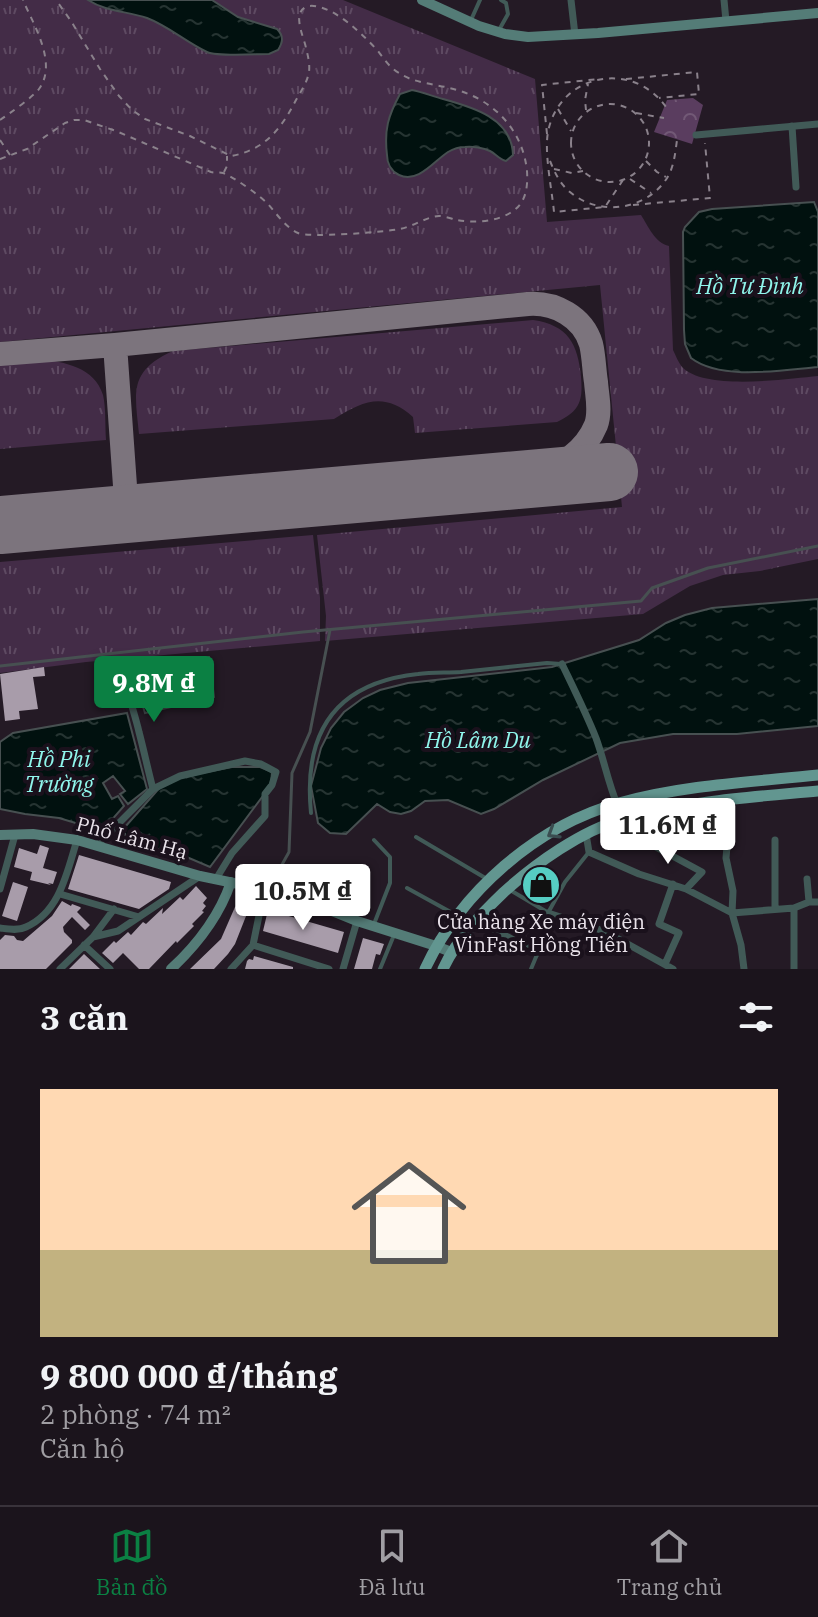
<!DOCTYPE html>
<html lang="vi">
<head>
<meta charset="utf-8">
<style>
	:root { --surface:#1b141c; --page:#241d25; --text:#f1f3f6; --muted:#a09ea3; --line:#39333b; --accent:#0b8043 }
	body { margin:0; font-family:"IBM Plex Serif",serif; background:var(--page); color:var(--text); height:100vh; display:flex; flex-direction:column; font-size:30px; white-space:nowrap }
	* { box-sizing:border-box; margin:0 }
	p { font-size:26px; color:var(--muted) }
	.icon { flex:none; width:44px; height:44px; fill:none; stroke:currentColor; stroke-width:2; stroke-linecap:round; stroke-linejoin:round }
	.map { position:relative; height:969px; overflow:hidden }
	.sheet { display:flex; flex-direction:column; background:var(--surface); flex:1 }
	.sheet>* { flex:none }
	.price { position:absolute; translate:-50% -68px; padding:0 18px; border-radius:8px; background:#fff; color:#222; font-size:26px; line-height:52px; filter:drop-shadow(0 2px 4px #0008) }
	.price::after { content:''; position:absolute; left:50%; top:48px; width:24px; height:18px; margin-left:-12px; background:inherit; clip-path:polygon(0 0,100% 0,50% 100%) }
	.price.current { background:var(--accent); color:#fff }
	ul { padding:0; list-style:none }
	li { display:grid; align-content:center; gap:16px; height:424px; padding:0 40px }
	li span { display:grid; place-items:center; height:248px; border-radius:0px; color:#555 }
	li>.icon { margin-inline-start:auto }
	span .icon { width:144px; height:144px; fill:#fffc; stroke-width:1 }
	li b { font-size:34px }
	h2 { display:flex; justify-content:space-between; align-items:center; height:96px; padding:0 40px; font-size:34px }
	.menu { display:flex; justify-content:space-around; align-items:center; height:112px; border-top:2px solid var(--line); background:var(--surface); font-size:22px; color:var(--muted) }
	.menu a { display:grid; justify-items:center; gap:4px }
	.menu .current { color:var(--accent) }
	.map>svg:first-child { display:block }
	.grass { fill:url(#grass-tufts) }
	.forest { fill:url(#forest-crowns) }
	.water { fill:url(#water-ripples); stroke:#475051; stroke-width:2 }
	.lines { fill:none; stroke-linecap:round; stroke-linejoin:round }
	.stream { stroke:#475051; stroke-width:3 }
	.taxiway { stroke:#7c747d; stroke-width:24 }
	.runway { stroke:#7c747d; stroke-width:58 }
	.building { fill:#a89caa }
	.path { stroke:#8a818b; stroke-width:2; stroke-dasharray:6 6; stroke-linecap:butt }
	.lane { stroke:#415a57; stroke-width:4 }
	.street { stroke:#415a57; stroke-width:7 }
	.secondary { stroke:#547c77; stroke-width:10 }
	.primary { stroke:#629690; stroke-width:11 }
	.oneway { stroke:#3a4d50 }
	.labels { text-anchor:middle; stroke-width:8; stroke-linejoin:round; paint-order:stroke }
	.street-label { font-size:20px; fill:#eae3eb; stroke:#1a111c }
	.poi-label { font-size:20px; fill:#eae3eb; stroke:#1a111c }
	.water-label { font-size:22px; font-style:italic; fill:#90f6ec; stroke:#1a111c }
</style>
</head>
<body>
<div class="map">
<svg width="818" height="969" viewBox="0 0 818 969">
	<defs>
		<pattern id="grass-tufts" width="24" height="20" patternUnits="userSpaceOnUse" patternTransform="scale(2)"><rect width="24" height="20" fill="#432c47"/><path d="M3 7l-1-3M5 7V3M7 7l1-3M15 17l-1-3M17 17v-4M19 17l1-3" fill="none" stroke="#5e4a62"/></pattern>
		<pattern id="forest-crowns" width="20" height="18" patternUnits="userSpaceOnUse" patternTransform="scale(2)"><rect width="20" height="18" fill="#5a3d5f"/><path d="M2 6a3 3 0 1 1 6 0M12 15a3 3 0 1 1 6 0" fill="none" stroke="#725976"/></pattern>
		<pattern id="water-ripples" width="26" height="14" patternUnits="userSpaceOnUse" patternTransform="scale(2)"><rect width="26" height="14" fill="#01110f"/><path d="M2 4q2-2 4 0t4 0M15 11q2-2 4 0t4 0" fill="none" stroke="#263432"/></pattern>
	</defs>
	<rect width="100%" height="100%" fill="#241a25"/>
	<path class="grass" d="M0,0H343L535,79L547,222L641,215C648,226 655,243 669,246L673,350C676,356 678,362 682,367C705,391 786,379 818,376V559L760,571L723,575L690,586L643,614L325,641L326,616L317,535L622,507L600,285L0,342Z
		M533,320C568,325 578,344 581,377C583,401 580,411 557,422L415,433L413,417C385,392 364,400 334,419L139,434C135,393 128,371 173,351Z
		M40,360C64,361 95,368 103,395C106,408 105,426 106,440L0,449V364Z
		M313,535L320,598V641L86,662L0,673V562Z"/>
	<path class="forest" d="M693,98L703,105L692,144L654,132L667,100Z"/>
	<path class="water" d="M88,0H212L238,17L277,29C284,36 283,42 278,50L269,54C255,54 218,57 207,52C186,42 168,26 147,18C127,11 106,12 88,0Z
		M412,90C422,92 432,96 443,99C472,107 512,118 513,155L506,161C499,159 496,154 490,151C484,148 472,146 465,147C460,147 453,149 448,152C434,161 418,184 399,175C391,171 387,163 387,155C384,130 388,116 400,94Z
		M814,202L818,212V367C782,370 721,381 691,358L685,344L684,330L683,232L685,227L699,212L712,209Z
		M818,599V726L737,734H673L620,743L543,780L494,809L481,814L448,800L425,801L411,811L401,814L390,812L377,804L346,834L330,833L318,823L311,786L321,748L331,728L344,712L363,698L380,690L408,683L552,667L639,640L666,623L685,615L712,608Z
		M209,657L214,697L145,713L131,666Z
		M127,713L147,789L128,804L120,794L125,791L113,776L103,783L112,799L118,796L124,806L110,822L92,828L59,818L25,814L0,809V742L13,733Z
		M232,767H260L272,772L271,785L210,867L189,858L131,841L125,835V827L162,785L176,778Z"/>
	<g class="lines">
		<path class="stream" d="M0,666L303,632L641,601L652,588L708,568L818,546
			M269,888L289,852L292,773L310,732L330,630"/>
		<path class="taxiway" d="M115,345L127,514
			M0,354L115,345L528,304C555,302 583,317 591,344C594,356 594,370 596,382C597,396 601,411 596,425C585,452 561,465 537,478"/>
		<path class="runway" d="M0,525L609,472"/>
	</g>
	<path class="building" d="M44,667L45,676L33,677L38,709L19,711L20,719L5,721L0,674Z
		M40,845L49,848L43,868L57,872L53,884L48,883L51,885L30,880L32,872L14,867L19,848L37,854Z
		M79,855L171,882L169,889L139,909L68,889Z
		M13,882L28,887L17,921L2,916Z
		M196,886L207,898L203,903L206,906L202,911L204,912L192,924L194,926L177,943L176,941L149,969H139L123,953L113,963L102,953L114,941L116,943L128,932L131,935L143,922L146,924L163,908L162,914L180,897L183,900Z
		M62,901L71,906L72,904L80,907L81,908L77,912L90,925L85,930L72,917L63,927L64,932L72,940V943L46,969H0V940L5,935L14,936L17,940L23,941L52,916Z
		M240,903L250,906L235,944L228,954L214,969H190L221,939L235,907Z
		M268,910L344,932L338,953L263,931Z
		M363,938L384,944L380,955L376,954L372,969H354Z
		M84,954L100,969H69Z
		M254,956L293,967V969H245L247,961L249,959L253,960Z"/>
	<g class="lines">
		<path class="path" d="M626,79L697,72L699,94L659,98
			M571 143a39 39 0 1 1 78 0a39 39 0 1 1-78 0Z
			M558,109L571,131
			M586,110L585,100L588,84
			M636,113L664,118
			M0,120C9,114 34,96 39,89C58,63 33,24 23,0
			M547,134L542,85L598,79
			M0,140L10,155
			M0,159L27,149L65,123L74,120H84L116,131L211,172C215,173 219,172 223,173C234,177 259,195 268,204C277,214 285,227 298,233C309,238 385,232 400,229C414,226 426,217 439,216C445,216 452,219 457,220C474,223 495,222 510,213C526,204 528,188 527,171C523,131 495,101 457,90C438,84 415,84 399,73C390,68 384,59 378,51C364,36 350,22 332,12C326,9 317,5 309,6C290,10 304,37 306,48C308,56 310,64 309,72C307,83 301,91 296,100C281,129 265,150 231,156L190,136L145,119L132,110L119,96L100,69L71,21L56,0
			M550,161C555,173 560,184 570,192C598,216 643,211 665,181C674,169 675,154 677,140
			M646,161L657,172L666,177
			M554,169L572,173L583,171
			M224,172L227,166V156
			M630,179L651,193
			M623,180L605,207L554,212C552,190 544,153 548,132C559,74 632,59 666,107
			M633,205L710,198L705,143"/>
		<path class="lane" d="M471,20L480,0
			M499,30L508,14L506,3L501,0
			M311,813C303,733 334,683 418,674C432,672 447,673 461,672C490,669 518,666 547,663L561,664
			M416,837L487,879
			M407,888L456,915
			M510,890L547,912
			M374,924L390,883V857L374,840
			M380,969L394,935
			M531,969L546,933L548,913L565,882L589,852"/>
		<path class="street" d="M571,0L575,35
			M724,0L726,21
			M792,126L796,187
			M696,135L818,124
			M126,662C124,689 133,706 139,732C144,751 148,770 153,789
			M562,664C574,689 586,713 596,738C604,760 608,782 617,804
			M731,800L726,858L733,891L732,913L741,945L744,969
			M658,811L654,846L702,872L686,889
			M586,834L589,852L639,874L686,889L732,913L794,908L809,902H818
			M775,840V909
			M96,846L153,789L180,776L245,761L261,764L276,772L272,785L265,794V816L232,853L216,879
			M807,879L809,902
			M0,889L15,835
			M60,894L139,917
			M794,908V969
			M548,913L604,931L673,969
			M477,920L537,953
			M0,928C8,929 18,931 26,927C60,912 67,872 77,840
			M93,937L114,909
			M84,945L110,969
			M253,945L329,969
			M665,964L679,933L659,924L673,884
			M60,969L93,937L118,931L200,876
			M231,969L253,945L264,891
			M343,969L357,921"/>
		<path class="secondary" d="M422,0L479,26L505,34L528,37L598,33L818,13
			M0,835L33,834L77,840L200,876L253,887L320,906L357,921L436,946L451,952
			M171,969C198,944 219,917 231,882"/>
		<path class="primary" d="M425,969C461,892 536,826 619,803C684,785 751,782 818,775
			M443,969C457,939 480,915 504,892C536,863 581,831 623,819C686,801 753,797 818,791"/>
	</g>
	<defs><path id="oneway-chevron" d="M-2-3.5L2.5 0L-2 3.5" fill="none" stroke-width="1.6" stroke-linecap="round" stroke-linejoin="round" transform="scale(2)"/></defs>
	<use class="oneway" href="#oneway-chevron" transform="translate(553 833) rotate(148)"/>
	<defs>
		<symbol id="shop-disc" viewBox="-11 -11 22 22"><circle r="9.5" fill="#56cec3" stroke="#1a111c"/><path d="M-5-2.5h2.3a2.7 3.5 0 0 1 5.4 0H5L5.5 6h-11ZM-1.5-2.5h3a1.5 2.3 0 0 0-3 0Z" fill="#111"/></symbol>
	</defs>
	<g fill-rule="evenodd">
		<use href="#shop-disc" x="519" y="863" width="44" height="44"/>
	</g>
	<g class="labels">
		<g class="street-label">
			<text transform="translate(132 838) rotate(15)" y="7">Phố Lâm Hạ</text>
		</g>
		<g class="poi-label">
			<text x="541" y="929">Cửa hàng Xe máy điện<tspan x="541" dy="23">VinFast Hồng Tiến</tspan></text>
		</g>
		<g class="water-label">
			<text x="750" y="294">Hồ Tư Đình</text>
			<text x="478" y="748">Hồ Lâm Du</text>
			<text x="59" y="767">Hồ Phi<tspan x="59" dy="25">Trường</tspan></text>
		</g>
	</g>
</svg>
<b class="price current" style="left:154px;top:724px">9.8M ₫</b>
<b class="price" style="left:668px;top:866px">11.6M ₫</b>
<b class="price" style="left:303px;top:932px">10.5M ₫</b>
</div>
<section class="sheet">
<h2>3 căn<svg class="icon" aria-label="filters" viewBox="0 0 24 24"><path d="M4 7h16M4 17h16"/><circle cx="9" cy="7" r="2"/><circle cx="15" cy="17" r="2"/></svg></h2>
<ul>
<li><span style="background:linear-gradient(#ffd9b3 65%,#c2b280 0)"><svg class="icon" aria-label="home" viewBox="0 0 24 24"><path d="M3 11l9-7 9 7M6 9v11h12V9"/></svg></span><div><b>9 800 000 ₫/tháng</b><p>2 phòng · 74 m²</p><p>Căn hộ</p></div></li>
</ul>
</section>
<nav class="menu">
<a class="current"><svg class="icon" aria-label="map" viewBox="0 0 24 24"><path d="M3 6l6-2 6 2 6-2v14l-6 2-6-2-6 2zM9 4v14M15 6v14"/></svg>Bản đồ</a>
<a><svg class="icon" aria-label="saved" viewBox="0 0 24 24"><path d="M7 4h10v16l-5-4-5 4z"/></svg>Đã lưu</a>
<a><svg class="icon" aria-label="home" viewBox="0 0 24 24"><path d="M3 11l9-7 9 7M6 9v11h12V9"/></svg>Trang chủ</a>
</nav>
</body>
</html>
